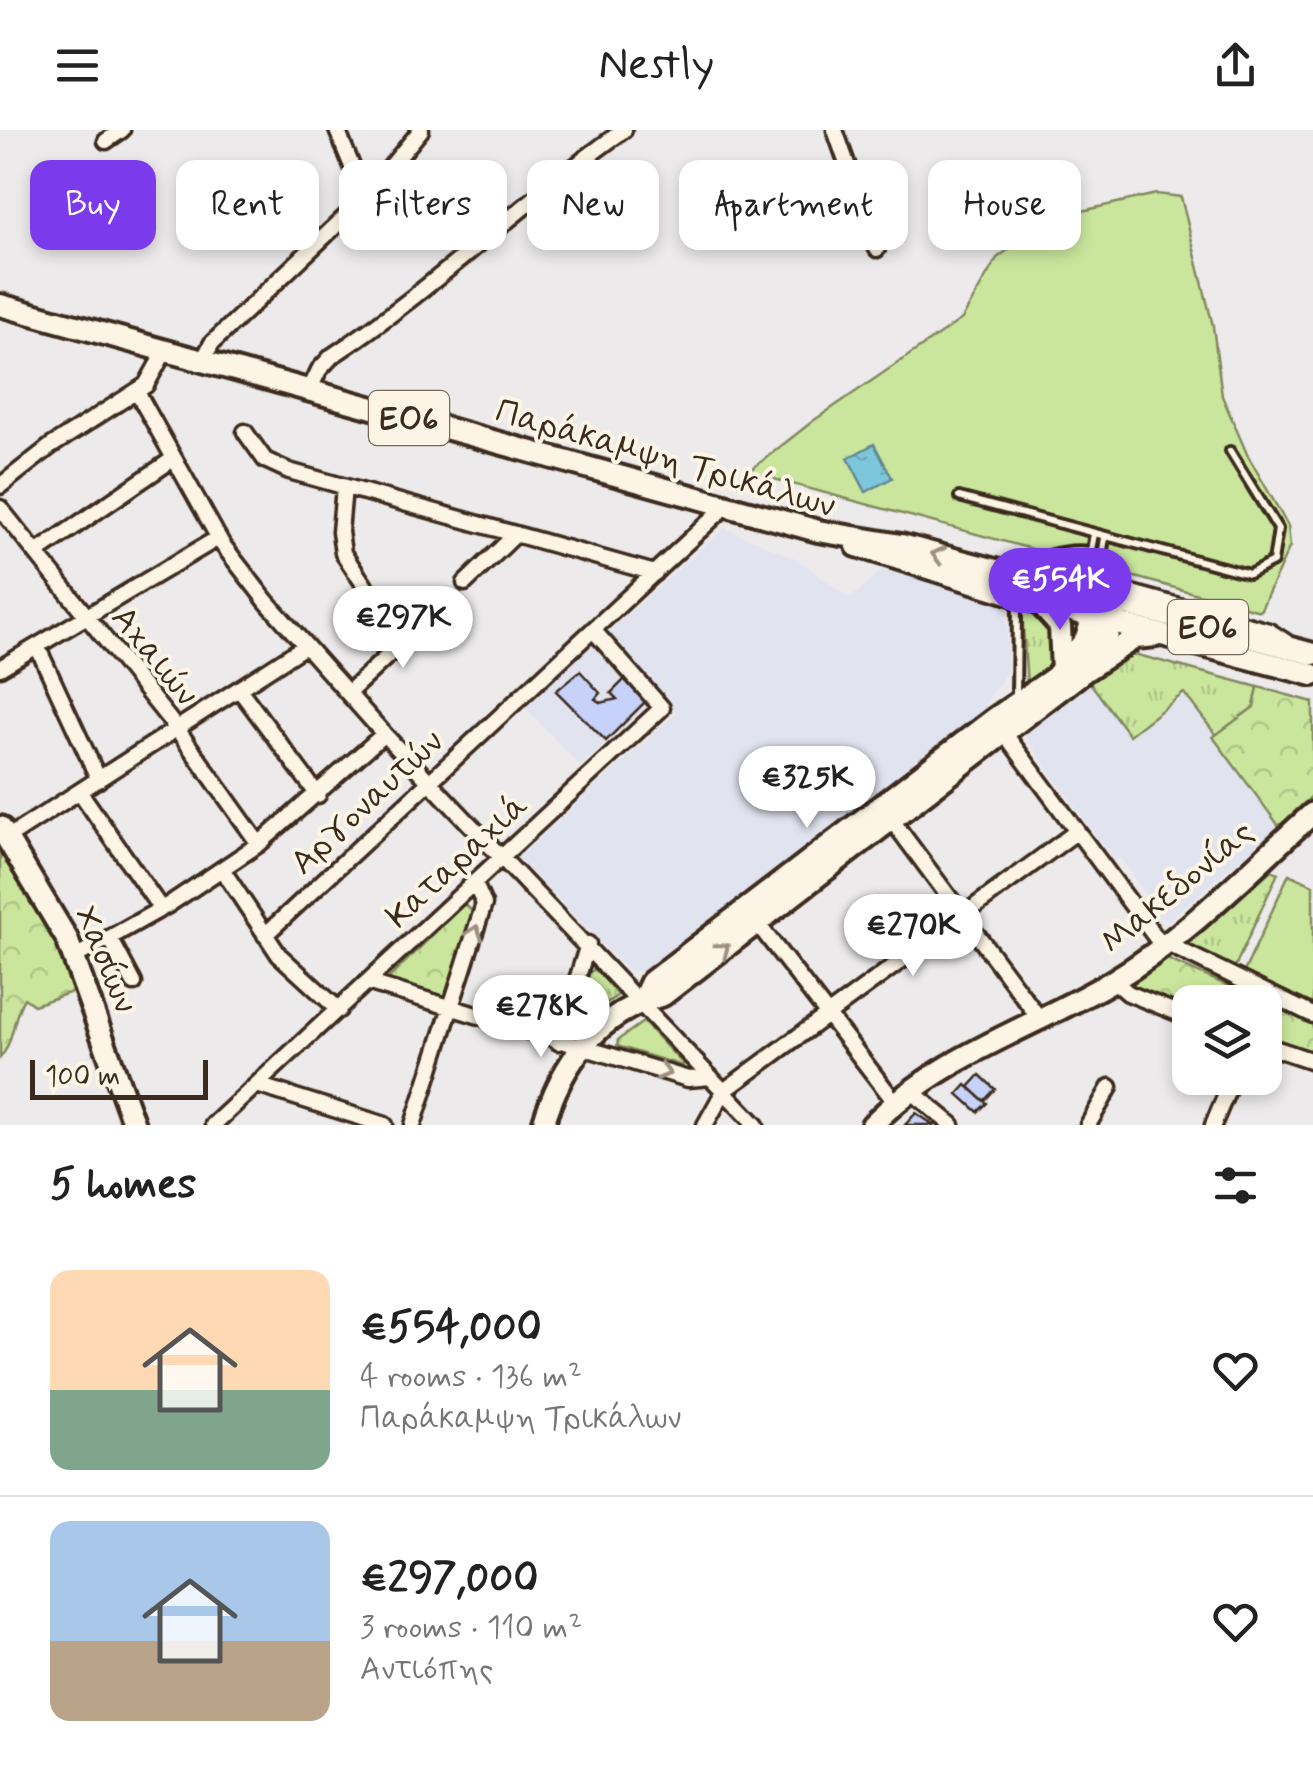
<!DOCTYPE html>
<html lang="en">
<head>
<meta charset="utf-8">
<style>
	:root { --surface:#fff; --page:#f2f2f2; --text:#222; --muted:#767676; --line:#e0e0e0; --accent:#7c3aed }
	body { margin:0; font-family:Mynerve,sans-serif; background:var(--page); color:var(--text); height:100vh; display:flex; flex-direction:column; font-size:38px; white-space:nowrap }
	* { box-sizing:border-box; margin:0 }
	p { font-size:32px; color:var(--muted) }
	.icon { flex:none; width:55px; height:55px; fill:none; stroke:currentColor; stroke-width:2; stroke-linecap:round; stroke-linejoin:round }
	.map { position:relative; height:995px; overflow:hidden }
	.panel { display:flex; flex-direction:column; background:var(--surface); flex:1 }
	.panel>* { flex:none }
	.hud { position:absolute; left:30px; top:30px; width:1255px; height:90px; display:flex; gap:20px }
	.controls { position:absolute; left:1172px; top:855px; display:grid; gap:20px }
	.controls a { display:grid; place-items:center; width:110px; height:110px; border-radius:20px; background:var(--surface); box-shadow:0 5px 15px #0003; font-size:50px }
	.scale { position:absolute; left:30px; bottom:25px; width:178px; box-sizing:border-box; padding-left:10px; border:5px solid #3b2a1e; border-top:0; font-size:28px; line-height:35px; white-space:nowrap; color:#3b2a1e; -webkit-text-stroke:8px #fcf5e5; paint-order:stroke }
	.price { position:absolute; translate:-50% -85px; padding:0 22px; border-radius:35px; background:#fff; color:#222; font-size:32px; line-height:65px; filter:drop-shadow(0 2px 5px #0008) }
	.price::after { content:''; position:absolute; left:50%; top:60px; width:30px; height:22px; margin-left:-15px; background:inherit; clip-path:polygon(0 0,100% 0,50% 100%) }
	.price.on { background:var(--accent); color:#fff }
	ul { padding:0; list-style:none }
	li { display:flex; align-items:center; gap:30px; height:250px; padding:0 50px }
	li+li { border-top:2px solid var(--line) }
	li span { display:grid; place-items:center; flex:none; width:280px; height:200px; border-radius:20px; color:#555 }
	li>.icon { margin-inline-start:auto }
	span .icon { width:120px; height:120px; fill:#fffc; stroke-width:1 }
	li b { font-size:42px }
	h2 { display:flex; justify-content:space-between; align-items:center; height:120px; padding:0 50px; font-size:42px }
	.tag { padding:0 35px; border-radius:20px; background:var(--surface); box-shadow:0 5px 15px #0003; font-size:35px; line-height:90px }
	.tag.on { background:var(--accent); color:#fff }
	header { display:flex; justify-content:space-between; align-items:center; height:130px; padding:0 50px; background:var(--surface); font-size:45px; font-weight:600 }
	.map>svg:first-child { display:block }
	.built { fill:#e1e3ef }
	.grass { fill:url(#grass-tufts); stroke:#82885e; stroke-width:2.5 }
	.forest { fill:url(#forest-crowns); stroke:#82885e; stroke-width:2.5 }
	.pitch { fill:#cae69d; stroke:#82885e; stroke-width:2.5 }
	.water { fill:url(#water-ripples); stroke:#638891; stroke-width:2.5 }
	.building { fill:#c6d2f9; stroke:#3b2a1e; stroke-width:2.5 }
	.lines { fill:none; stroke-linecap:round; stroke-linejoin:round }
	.lane-casing { stroke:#3b2a1e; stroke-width:14 }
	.street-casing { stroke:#3b2a1e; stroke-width:21 }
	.secondary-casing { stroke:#3b2a1e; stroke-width:28 }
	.primary-casing { stroke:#3b2a1e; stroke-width:28 }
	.lane { stroke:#fcf5e5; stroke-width:6 }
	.street { stroke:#fcf5e5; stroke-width:14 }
	.secondary { stroke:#fcf5e5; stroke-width:20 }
	.primary { stroke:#fcf5e5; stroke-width:20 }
	.oneway { stroke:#9c9082 }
	.labels { text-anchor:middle; stroke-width:8; stroke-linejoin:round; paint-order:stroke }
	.shield { fill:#fcf5e5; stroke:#75675a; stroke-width:2.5 }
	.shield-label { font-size:32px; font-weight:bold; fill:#3b2a1e }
	.street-label { font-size:35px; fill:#3b2a1e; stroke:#fcf5e5 }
</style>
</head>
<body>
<header><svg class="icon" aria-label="menu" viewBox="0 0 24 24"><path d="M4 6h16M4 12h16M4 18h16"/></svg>Nestly<svg class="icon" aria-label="share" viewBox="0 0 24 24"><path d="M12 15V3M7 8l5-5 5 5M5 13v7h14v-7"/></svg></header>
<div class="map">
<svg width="1313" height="995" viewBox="0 0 1313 995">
	<defs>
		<pattern id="grass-tufts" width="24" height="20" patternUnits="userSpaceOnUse" patternTransform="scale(2.5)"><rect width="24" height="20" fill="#cae69d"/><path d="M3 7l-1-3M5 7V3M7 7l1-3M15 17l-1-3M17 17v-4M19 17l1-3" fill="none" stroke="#aec587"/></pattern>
		<pattern id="forest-crowns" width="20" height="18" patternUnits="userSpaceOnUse" patternTransform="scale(2.5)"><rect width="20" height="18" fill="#cae69d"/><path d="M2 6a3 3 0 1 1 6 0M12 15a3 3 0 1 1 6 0" fill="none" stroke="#aec587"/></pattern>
		<pattern id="water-ripples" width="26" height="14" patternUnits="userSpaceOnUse" patternTransform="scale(2.5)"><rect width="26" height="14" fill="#7dc7dd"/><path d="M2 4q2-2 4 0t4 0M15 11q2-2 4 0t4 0" fill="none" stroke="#6dabbd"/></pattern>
	</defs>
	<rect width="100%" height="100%" fill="#eceaeb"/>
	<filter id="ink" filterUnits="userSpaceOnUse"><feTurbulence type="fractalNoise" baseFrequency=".01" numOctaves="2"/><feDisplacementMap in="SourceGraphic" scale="20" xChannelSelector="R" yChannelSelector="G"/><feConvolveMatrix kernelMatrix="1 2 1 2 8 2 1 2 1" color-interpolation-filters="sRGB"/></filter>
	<g filter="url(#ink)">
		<path class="built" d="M725,398L797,429L850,469L885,438L1007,472V541L985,574L990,580L656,836L640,842L626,839L518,728L677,582L604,505Z
			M595,509L652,571L580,636L524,576Z
			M1088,550L1185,563L1279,696L1170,789L1155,787L1146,774V765L1120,728L1114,731L1021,601Z"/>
		<path class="grass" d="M1022,480L1048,491L1058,528L1027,556Z
			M1123,521L1258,557L1254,577L1216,605L1184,563L1129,605L1088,550Z
			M1271,740L1278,743L1233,841L1185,817Z
			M596,839L618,865L574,896L590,842Z
			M643,892L683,934V936L617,916L618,910Z"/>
		<path class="forest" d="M1258,557L1313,572V665L1279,696L1213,607L1254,577Z
			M0,717L49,791L75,861L34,875L24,868C12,888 14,912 0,928Z
			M464,774L472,781L445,869L386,851Z
			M1161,829H1167L1265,872H1190V880L1127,853Z
			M1265,873L1313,894V925L1265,909Z"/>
		<path class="pitch" d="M1156,64L1181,67L1213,196L1222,266L1247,324L1288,396L1290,416L1260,481L748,342L813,291L962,189L997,128L1039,97L1069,84Z
			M1289,744L1313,755V874L1244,842Z"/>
		<path class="water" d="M874,314L892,348L866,362L848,328Z"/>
		<path class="building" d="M580,541L600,563L595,569L601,573L617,569L611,563L631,543L652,565L606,611L556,561Z
			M980,945L995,959L984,971L969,957Z
			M966,955L987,973L978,982L958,964Z
			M916,983L934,995H905Z"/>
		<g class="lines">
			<defs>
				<path id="lane" d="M959,367L1249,444L1273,432L1278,399L1230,321
					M1028,439C1042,419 1081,418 1103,423
					M1103,454L1099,443L1105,408
					M1084,457L1094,404
					M1016,566L1017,478"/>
				<path id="street" d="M337,0L365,68
					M835,0L877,119
					M106,11L122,0
					M202,232L212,213L365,68L421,0
					M309,261L319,240L332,226C435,158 523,71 624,0
					M137,262L222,414L267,472L384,604L756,995
					M245,302L265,330L289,341L655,443
					M0,356L51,316L146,255L165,221
					M344,357L340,402L343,423L402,512
					M0,378L177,599L259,714
					M36,423L173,329
					M465,453L516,404
					M1100,468L1103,455L1269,501L1286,512
					M37,516L99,650
					M0,538L218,408
					M239,559L318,665
					M348,563L429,487
					M999,596L1157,809L1313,885
					M80,662L161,779
					M891,689L1039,888
					M7,708L305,516
					M222,739L279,825L339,880
					M757,793L895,972
					M265,805L726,376
					M110,808L134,853
					M75,827L168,775L259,714L384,604
					M1113,850L1128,863L1190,888
					M370,853L688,949L711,947
					M558,912L588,814
					M1265,915L1313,931
					M257,955L385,995
					M910,960L952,995
					M213,995L662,578L594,501
					M413,995L484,774L475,754
					M705,995L724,961L1076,702
					M1088,995L1110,957
					M1213,995L1233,948"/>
				<path id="secondary" d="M0,697L67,809L134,995
					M642,871L651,852L994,589L1055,547L1085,510L1100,468
					M543,995C561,934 598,882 663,865L1083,542L1103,519L1117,475
					M872,995C940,925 1032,899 1114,850C1188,806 1249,740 1313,683"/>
				<path id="primary" d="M0,175L818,401L901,415L1313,524
					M857,416L1034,471L1313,545
					M1040,474L1060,496L1062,541
					M1083,542L1135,508L1156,506"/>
			</defs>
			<use href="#lane" class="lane-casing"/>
			<use href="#street" class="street-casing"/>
			<use href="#secondary" class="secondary-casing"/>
			<use href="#primary" class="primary-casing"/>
			<use href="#lane" class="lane"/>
			<use href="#street" class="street"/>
			<use href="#secondary" class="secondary"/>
			<use href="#primary" class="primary"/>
		</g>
		<defs><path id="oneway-chevron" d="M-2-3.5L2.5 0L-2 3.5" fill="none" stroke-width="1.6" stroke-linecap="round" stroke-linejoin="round" transform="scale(2.5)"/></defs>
		<g class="oneway">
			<use href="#oneway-chevron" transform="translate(938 425) rotate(-165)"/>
			<use href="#oneway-chevron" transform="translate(475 802) rotate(-72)"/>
			<use href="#oneway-chevron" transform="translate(723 819) rotate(-38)"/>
			<use href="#oneway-chevron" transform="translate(664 942) rotate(16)"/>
		</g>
	</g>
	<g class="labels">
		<g class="shield">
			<rect x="369" y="261" width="80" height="54" rx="8"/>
			<rect x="1168" y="470" width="80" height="54" rx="8"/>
		</g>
		<g class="shield-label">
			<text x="409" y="299">ΕΟ6</text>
			<text x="1208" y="508">ΕΟ6</text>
		</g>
		<g class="street-label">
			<text transform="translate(666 327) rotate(16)" y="12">Παράκαμψη Τρικάλων</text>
			<text transform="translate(156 525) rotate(51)" y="12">Αχαιών</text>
			<text transform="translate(366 671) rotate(-43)" y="12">Αργοναυτών</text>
			<text transform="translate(456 730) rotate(-43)" y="12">Καταραχιά</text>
			<text transform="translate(1176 756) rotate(-40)" y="12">Μακεδονίας</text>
			<text transform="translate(107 829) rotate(67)" y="12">Χασίων</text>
		</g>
	</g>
</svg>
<div class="controls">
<a><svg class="icon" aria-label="layers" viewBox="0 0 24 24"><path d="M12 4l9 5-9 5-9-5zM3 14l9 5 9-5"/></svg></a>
</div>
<div class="scale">100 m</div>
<b class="price on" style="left:1060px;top:503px">€554K</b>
<b class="price" style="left:403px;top:541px">€297K</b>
<b class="price" style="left:807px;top:701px">€325K</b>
<b class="price" style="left:913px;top:849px">€270K</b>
<b class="price" style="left:541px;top:930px">€278K</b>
<div class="hud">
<a class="tag on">Buy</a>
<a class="tag">Rent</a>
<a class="tag">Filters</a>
<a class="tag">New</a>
<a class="tag">Apartment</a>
<a class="tag">House</a>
</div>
</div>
<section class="panel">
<h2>5 homes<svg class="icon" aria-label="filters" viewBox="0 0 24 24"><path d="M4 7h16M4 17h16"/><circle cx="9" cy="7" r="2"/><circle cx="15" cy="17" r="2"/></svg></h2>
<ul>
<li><span style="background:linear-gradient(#ffd9b3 60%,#7fa58c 0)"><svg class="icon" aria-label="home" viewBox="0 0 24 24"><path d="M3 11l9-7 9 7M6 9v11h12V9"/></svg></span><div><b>€554,000</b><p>4 rooms · 136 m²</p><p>Παράκαμψη Τρικάλων</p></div><svg class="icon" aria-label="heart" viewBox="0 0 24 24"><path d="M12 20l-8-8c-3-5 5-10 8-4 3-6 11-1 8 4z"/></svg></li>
<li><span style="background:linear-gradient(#a9c7e8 60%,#b9a48a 0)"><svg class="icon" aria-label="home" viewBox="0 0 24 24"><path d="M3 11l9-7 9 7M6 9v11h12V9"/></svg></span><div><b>€297,000</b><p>3 rooms · 110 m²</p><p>Αντιόπης</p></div><svg class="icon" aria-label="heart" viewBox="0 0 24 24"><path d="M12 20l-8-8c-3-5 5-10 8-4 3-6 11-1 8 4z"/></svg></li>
</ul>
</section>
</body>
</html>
